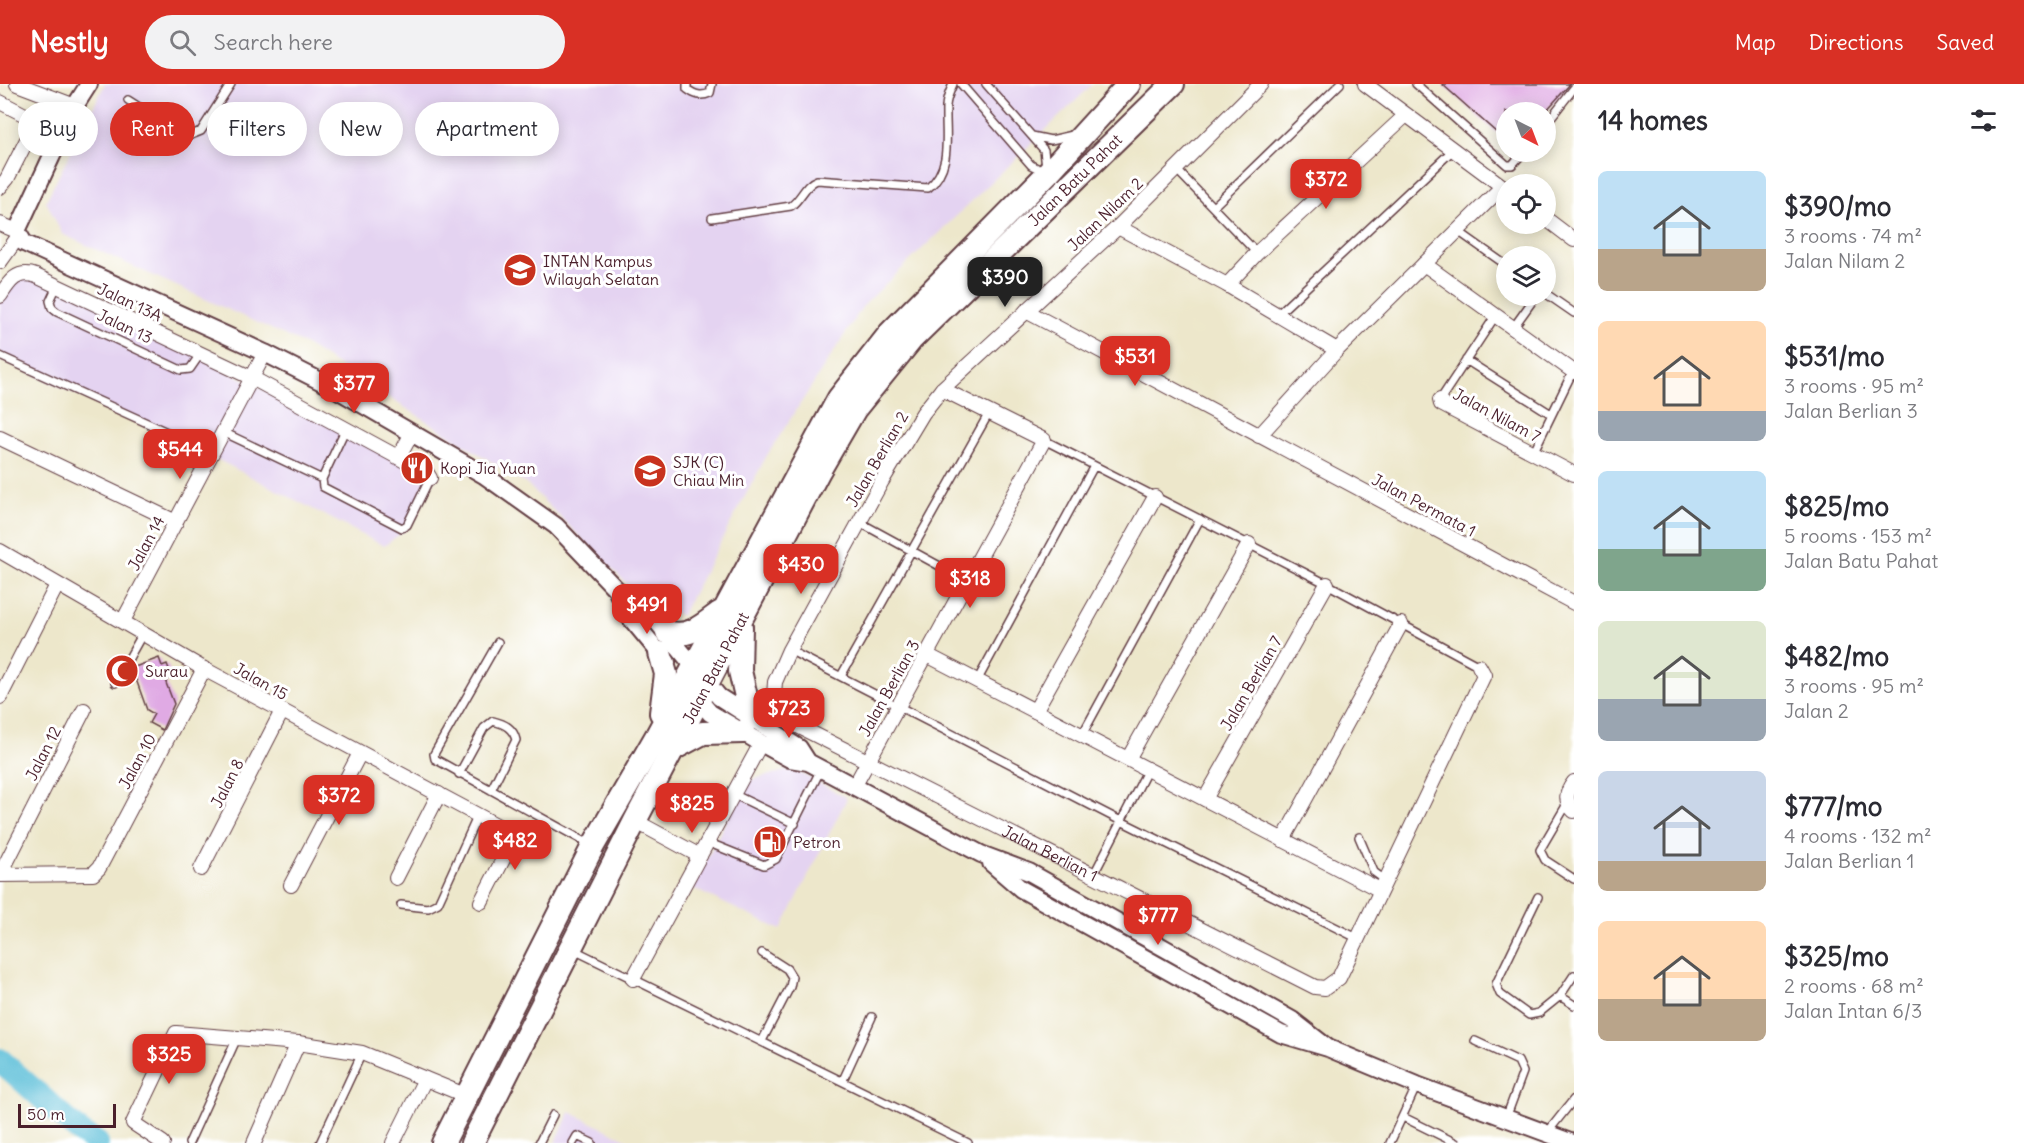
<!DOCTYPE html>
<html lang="en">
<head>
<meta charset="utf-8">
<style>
	:root { --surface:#fff; --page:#f2f2f3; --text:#2b2b33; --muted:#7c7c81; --accent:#d93025 }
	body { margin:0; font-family:Delius,sans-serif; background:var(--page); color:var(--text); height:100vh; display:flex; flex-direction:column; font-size:22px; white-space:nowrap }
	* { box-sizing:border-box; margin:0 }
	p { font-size:20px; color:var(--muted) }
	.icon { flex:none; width:33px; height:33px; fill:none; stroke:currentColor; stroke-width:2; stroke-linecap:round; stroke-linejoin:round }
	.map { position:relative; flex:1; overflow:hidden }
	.details { display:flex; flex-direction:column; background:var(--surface); width:450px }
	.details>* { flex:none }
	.hud { position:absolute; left:18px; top:18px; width:570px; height:54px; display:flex; gap:12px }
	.needle { width:39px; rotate:138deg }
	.buttons { position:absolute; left:1496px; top:18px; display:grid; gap:12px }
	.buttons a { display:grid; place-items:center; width:60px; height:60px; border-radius:50%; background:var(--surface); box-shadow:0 3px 15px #0003; font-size:30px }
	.scale { position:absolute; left:18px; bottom:15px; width:98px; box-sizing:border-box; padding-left:6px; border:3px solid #4a1f2b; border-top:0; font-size:16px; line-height:21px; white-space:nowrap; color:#4a1f2b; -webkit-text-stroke:4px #fff; paint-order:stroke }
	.price { position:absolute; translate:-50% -51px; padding:0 14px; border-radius:12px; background:var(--accent); color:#fff; font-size:20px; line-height:39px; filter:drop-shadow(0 2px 3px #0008) }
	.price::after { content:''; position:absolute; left:50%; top:36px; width:18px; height:14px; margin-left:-9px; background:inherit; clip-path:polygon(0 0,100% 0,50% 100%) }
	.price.on { background:#222; color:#fff }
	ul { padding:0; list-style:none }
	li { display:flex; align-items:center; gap:18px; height:150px; padding:0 24px }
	li span { display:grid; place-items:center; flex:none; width:168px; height:120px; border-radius:9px; color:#555 }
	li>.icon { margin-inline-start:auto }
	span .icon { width:72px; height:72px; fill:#fffc; stroke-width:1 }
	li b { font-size:26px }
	h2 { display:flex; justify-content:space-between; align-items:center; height:72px; padding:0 24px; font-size:26px }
	.chip { padding:0 21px; border-radius:27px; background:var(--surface); box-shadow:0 3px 15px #0003; font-size:21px; line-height:54px }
	.chip.on { background:var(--accent); color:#fff }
	header { display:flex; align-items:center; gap:36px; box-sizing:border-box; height:84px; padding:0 30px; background:var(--accent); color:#fff }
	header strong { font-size:28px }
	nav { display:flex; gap:33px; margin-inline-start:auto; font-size:21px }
	.search { width:420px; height:54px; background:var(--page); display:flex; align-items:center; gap:15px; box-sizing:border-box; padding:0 21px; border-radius:33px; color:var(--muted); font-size:22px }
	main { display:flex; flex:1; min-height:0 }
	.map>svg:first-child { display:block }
	.built { fill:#e4d3f1 }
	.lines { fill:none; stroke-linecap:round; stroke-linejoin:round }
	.river { stroke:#5abed8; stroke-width:24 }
	.building { fill:#e0aae4 }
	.service-casing { stroke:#623d43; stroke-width:10 }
	.minor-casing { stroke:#623d43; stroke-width:16 }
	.tertiary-casing { stroke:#623d43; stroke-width:20 }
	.trunk-casing { stroke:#623d43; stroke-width:26 }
	.service { stroke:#fff; stroke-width:7 }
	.minor { stroke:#fff; stroke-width:14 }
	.tertiary { stroke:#fff; stroke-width:16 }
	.trunk { stroke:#fff; stroke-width:22 }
	.labels { text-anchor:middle; stroke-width:6; stroke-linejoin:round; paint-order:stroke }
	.street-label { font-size:16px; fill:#4a1f2b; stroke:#fff }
	.poi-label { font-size:16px; fill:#4a1f2b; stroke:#fff; text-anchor:start }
</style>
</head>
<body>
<header>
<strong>Nestly</strong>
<div class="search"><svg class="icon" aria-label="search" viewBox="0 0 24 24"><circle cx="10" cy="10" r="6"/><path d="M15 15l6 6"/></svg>Search here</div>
<nav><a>Map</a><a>Directions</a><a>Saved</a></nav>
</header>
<main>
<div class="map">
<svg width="1574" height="1059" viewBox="0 0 1574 1059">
	<rect width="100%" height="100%" fill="#fff"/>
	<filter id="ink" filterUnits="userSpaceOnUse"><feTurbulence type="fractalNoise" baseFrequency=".0167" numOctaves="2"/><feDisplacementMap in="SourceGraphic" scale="12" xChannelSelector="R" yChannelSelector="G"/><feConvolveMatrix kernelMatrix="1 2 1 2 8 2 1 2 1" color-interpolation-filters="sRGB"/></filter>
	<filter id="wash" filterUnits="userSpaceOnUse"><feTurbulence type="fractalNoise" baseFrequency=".008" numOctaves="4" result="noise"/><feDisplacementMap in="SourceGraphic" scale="24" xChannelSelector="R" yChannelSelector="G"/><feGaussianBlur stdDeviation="1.35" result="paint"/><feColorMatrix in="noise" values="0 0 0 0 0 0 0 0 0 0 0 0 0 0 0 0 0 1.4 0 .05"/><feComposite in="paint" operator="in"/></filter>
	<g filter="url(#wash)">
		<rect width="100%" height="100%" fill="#ede7cb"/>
		<path class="built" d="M105,0H1093L863,222L766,373L681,532L630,503L528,401L304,260L62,150L46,117Z
			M30,184L435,395L408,444L384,462L205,369L0,275V204Z
			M793,685L847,714L781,846L692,804L746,697Z
			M570,1028L634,1059H555Z"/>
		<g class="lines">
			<path class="river" d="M0,976L80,1048L97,1059"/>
		</g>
		<g id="blocks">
			<path class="building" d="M1442,0H1570L1545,28H1506V57Z
				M159,574L162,582L167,580L172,593L167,595L166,599L174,620L162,646L149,639L154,630L147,626L132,584Z"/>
		</g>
	</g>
	<g filter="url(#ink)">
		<use href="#blocks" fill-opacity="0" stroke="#623d43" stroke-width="1.5"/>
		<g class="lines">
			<defs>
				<path id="service" d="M687,0V5C695,11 701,13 710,9L712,0
					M961,0L1031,81L1045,88
					M986,0L1044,66L1046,84
					M1416,0L1507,81H1512L1524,68
					M128,16L186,53L201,47L231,0
					M1545,41L1574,4
					M1032,52L1051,56L1073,51
					M1176,85L1257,169
					M1213,123L1340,0
					M712,134L791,122C802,114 805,100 817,96L928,104C953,84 945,51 946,23C946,15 950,7 953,0
					M1458,147L1506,181
					M57,202L50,217L52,224L57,228L181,286L190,285L201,269
					M1545,209L1574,229
					M1277,231L1453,66
					M1513,244L1536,212
					M0,272L213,369
					M1466,276L1551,330
					M1440,316L1496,231
					M346,344L322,395L323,403L402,444L407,441L430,394
					M223,348L322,395
					M1044,356L1327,500L1479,582
					M1533,369L1573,287
					M859,438L967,497
					M498,558L434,670L435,675L591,761
					M789,566L1121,737L1357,854
					M841,592L989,329
					M977,597L1094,382
					M115,599L143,549
					M1082,651L1200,435
					M459,690L484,644L493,637C505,640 513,644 516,656L491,706
					M733,710L795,740
					M1567,720L1540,766L1545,776L1574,795
					M1359,753L1374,788L1385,796
					M707,758L764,781L776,775L821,685
					M1094,790L1148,685
					M1538,813L1496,900L1500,910L1529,931L1539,929L1560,912L1574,921
					M401,821L428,824L438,819L478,731
					M574,866L968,1059
					M762,869L787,885L792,893L790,903L762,957
					M1560,912L1574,891
					M1475,957L1518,977L1523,988L1506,1034
					M843,996L872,933
					M1403,1033L1456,1059
					M1547,1049L1574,1015
					M189,1059L237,954
					M320,1059L362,969
					M539,1059L553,1031
					M573,1059L577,1052L592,1059
					M1390,1059L1417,1001"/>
				<g id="minor">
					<path d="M17,0L75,22"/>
					<path id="s1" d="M1261,0L1118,143L942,305L923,329L882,397L789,566L775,598L773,624L784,635L1315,903L1325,904L1339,894L1484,591L1479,582"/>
					<path d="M1365,0L1506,105"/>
					<path d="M0,18L27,32L32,46L7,95L0,103"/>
					<path d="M1545,134L1574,156"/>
					<path d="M0,140L17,147"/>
					<path d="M1118,143L1227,201L1337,266"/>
					<path d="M0,178L18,153"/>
					<path d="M1424,180L1574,288"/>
					<path d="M1227,201L1257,169L1406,31"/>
					<path d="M0,212C9,198 17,185 36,192L252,294L427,389L430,394"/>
					<path d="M1026,227L1574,519"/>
					<path d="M1440,316L1441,320L1574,390"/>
					<path d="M1259,352L1337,266L1502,103"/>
					<path d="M0,354L176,438"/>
					<path d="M399,373L412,349"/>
					<path d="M0,467L204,585L511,749L512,758L481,818"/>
					<path d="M123,537L265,269"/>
					<path d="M927,571L1380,806"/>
					<path d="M0,613L57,501"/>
					<path d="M1035,627L1155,413"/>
					<path d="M1128,675L1249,460"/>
					<path d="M1574,698C1566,708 1564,717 1574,727"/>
					<path d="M854,703L1044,356L942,305"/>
					<path d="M1205,715L1327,500"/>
					<path d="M635,737L700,772"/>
					<path d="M1283,756L1401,540"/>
					<path d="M201,785L282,627"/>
					<path d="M0,791L93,790L99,784L204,585"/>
					<path d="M0,791L84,626"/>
					<path d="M396,794L439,710"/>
					<path d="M291,801L360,669"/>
					<path d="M633,895L761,659"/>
					<path d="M163,1059L133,1039L176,949L298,959L362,969L467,1012"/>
					<path d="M254,1059L298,959"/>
					<path d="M393,1059L425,995"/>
				</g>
				<path id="tertiary" d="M89,0L75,22L17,147L24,159L265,269L336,305L484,391L556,442L616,505L643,521L719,613L799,664L808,678
					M616,505L628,531L667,578
					M693,609L710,629L761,659L790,675L808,678L981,770L1029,788L1292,936L1328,964
					M991,779L1021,805L1281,950L1328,964L1417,1001L1573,1059"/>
				<g id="trunk">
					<path d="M741,543L740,587L751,634"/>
					<path d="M667,548C688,555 703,541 719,529"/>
					<path d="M660,569L666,590L661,629"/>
					<path d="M673,665L703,649L743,648"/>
					<path d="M443,1059L593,762L657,651L839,314L890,249L1047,90L1129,0"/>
					<path id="s2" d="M472,1059L635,737L819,387L855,325L911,256L1173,0"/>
				</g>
			</defs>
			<use href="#service" class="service-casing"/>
			<use href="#minor" class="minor-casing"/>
			<use href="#tertiary" class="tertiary-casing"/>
			<use href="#trunk" class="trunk-casing"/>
			<use href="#service" class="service"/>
			<use href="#minor" class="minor"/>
			<use href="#tertiary" class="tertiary"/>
			<use href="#trunk" class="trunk"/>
		</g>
	</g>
	<defs>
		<symbol id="university-disc" viewBox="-11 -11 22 22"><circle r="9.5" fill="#c8321e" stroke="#fff"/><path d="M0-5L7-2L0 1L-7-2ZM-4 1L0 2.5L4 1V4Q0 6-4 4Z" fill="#fff"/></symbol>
		<symbol id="restaurant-disc" viewBox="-11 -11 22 22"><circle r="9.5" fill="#c8321e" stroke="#fff"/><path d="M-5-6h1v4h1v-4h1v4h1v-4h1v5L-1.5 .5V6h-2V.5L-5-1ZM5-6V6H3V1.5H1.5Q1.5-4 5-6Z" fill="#fff"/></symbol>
		<symbol id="school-disc" viewBox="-11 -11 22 22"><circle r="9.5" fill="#c8321e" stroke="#fff"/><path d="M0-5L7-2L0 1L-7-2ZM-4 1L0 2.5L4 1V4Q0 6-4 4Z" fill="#fff"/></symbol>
		<symbol id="mosque-disc" viewBox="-11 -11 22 22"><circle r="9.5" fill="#c8321e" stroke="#fff"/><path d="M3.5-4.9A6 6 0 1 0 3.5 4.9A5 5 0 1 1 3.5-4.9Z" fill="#fff"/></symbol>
		<symbol id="fuel-disc" viewBox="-11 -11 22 22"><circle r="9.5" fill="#c8321e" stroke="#fff"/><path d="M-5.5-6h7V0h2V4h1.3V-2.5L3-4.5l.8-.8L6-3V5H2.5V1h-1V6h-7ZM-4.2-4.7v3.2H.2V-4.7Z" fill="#fff"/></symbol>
	</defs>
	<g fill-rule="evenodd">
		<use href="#university-disc" x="501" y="167" width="38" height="38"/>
		<use href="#restaurant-disc" x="398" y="365" width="38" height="38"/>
		<use href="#school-disc" x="631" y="368" width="38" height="38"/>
		<use href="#mosque-disc" x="103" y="568" width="38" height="38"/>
		<use href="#fuel-disc" x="751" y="739" width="38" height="38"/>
	</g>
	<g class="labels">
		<g class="street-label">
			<text dy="6" stroke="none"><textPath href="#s2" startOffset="1146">Jalan Batu Pahat</textPath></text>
			<text transform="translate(1105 130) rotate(-44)" y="6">Jalan Nilam 2</text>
			<text transform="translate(130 218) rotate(25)" y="6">Jalan 13A</text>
			<text transform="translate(125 242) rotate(25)" y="6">Jalan 13</text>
			<text transform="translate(1497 331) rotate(28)" y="6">Jalan Nilam 7</text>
			<text transform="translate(877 375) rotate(-60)" y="6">Jalan Berlian 2</text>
			<text transform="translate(1424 421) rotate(28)" y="6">Jalan Permata 1</text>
			<text transform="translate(146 459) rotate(-62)" y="6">Jalan 14</text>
			<text dy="6" stroke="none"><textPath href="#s2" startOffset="534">Jalan Batu Pahat</textPath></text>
			<text transform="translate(261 597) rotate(29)" y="6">Jalan 15</text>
			<text transform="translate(1251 599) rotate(-60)" y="6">Jalan Berlian 7</text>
			<text transform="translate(889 604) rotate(-61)" y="6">Jalan Berlian 3</text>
			<text transform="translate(43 669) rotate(-63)" y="6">Jalan 12</text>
			<text transform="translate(137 677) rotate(-62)" y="6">Jalan 10</text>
			<text transform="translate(227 699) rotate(-63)" y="6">Jalan 8</text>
			<text dy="6" stroke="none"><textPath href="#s1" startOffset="1119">Jalan Berlian 1</textPath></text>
		</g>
		<g class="poi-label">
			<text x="543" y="183">INTAN Kampus<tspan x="543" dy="18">Wilayah Selatan</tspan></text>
			<text x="673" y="384">SJK (C)<tspan x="673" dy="18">Chiau Min</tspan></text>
			<text x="440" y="390">Kopi Jia Yuan</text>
			<text x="145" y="593">Surau</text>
			<text x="793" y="764">Petron</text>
		</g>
	</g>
</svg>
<div class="buttons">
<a><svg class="needle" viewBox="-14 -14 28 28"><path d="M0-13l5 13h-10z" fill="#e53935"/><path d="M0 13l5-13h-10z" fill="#7c7c81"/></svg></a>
<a><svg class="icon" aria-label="locate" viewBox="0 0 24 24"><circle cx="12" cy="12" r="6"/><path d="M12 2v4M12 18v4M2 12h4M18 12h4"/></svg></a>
<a><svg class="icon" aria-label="layers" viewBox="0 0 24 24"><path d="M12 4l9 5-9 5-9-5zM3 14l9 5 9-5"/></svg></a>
</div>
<div class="scale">50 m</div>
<b class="price" style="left:1326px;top:126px">$372</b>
<b class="price on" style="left:1005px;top:224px">$390</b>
<b class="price" style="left:1135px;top:303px">$531</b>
<b class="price" style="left:354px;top:330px">$377</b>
<b class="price" style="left:180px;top:396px">$544</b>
<b class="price" style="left:801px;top:511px">$430</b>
<b class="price" style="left:970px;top:525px">$318</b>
<b class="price" style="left:647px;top:551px">$491</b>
<b class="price" style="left:789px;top:655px">$723</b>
<b class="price" style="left:339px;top:742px">$372</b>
<b class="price" style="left:692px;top:750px">$825</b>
<b class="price" style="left:515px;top:787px">$482</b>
<b class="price" style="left:1158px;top:862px">$777</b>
<b class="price" style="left:169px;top:1001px">$325</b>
<div class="hud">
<a class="chip">Buy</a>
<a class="chip on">Rent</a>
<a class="chip">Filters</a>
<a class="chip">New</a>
<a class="chip">Apartment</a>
</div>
</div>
<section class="details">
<h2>14 homes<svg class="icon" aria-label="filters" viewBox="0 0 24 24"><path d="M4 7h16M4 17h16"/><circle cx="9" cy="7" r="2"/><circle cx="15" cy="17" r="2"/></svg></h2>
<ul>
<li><span style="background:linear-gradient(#bfe0f5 65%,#b9a48a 0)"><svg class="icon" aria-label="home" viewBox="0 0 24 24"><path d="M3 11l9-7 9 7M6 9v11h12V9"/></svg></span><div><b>$390/mo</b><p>3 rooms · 74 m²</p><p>Jalan Nilam 2</p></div></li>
<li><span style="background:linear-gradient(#ffd9b3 75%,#9aa5b1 0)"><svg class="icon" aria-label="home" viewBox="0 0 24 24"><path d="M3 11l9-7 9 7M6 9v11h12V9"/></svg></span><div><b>$531/mo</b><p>3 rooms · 95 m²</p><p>Jalan Berlian 3</p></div></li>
<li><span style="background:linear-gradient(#bfe0f5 65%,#7fa58c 0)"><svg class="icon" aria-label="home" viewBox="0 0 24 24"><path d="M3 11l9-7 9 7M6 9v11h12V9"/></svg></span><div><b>$825/mo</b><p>5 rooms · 153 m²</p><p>Jalan Batu Pahat</p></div></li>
<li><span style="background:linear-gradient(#dfe7d0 65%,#9aa5b1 0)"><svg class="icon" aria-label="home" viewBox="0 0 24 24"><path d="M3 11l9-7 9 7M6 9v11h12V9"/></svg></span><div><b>$482/mo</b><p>3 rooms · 95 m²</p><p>Jalan 2</p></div></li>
<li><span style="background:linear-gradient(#c9d6e8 75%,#b9a48a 0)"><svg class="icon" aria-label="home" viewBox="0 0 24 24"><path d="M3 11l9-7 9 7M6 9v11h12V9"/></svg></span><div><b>$777/mo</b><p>4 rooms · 132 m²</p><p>Jalan Berlian 1</p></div></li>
<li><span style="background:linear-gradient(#ffd9b3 65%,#b9a48a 0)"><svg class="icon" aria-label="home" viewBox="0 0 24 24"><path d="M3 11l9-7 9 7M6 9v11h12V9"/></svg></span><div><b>$325/mo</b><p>2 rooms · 68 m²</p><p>Jalan Intan 6/3</p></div></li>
</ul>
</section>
</main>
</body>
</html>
